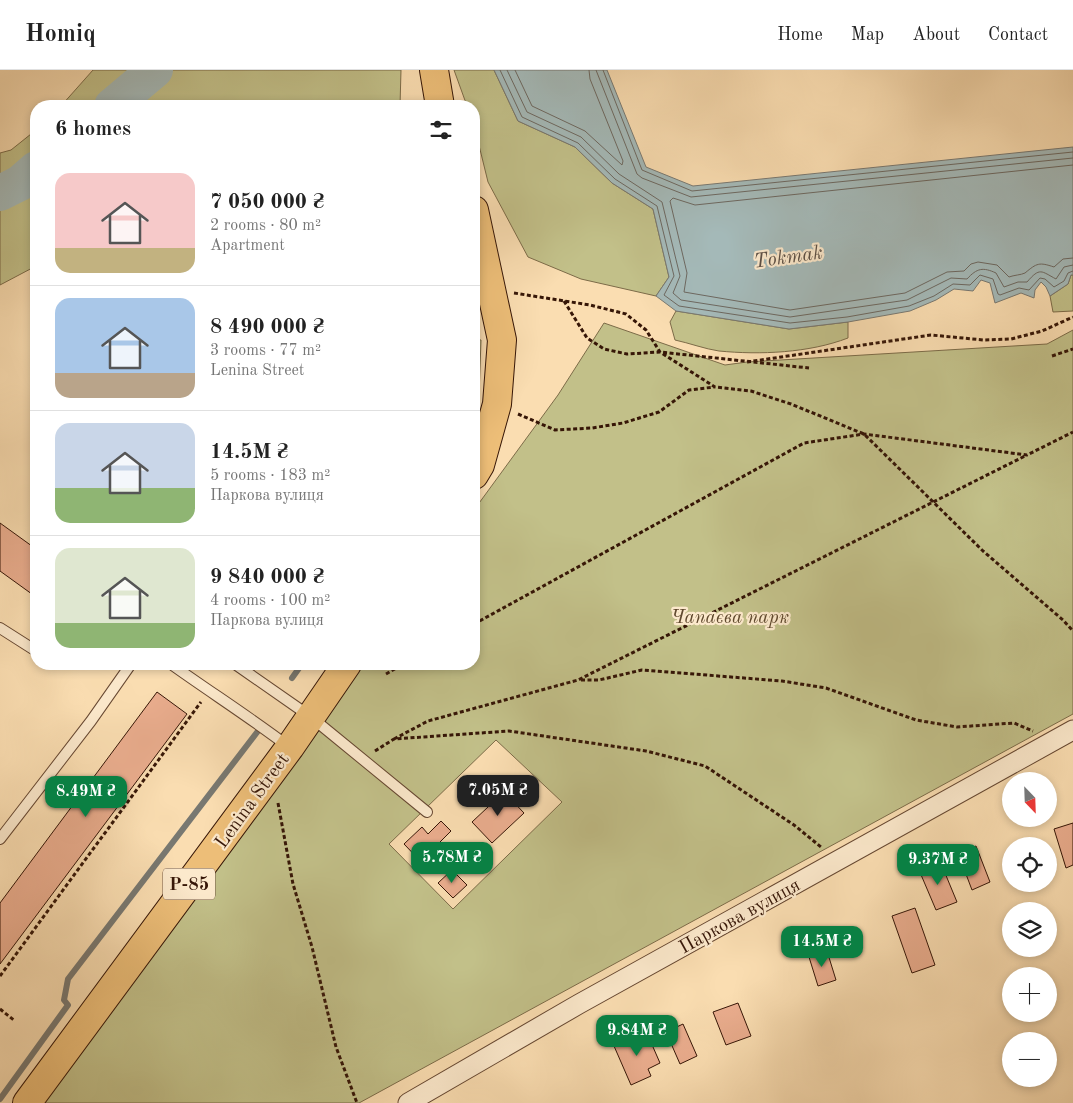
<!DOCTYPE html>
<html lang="en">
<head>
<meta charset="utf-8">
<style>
	:root { --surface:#fff; --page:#f2f2f2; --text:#222; --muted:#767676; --line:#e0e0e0; --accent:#0b8043 }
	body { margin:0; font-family:"Old Standard TT",serif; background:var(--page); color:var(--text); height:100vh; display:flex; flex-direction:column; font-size:19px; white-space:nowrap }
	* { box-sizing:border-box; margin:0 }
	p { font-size:16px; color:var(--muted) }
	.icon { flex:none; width:28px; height:28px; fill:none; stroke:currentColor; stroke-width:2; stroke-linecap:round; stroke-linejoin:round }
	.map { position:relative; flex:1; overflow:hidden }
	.panel { position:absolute; left:30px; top:30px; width:450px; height:570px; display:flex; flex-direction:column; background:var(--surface); border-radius:20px; box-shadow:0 2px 8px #0003 }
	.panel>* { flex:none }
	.needle { width:32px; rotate:157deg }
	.tools { position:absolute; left:1002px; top:702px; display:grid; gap:10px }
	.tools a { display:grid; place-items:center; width:55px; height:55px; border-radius:50%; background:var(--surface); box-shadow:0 2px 8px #0003; font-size:25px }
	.price { position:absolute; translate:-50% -42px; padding:0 11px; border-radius:10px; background:var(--accent); color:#fff; font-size:16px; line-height:32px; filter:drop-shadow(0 1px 2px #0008) }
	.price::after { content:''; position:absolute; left:50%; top:30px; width:15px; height:11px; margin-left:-8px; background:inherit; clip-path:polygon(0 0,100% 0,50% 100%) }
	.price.on { background:#222; color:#fff }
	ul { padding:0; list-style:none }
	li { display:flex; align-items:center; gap:15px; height:125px; padding:0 25px }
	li+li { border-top:1px solid var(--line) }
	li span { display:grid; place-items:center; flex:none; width:140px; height:100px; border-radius:15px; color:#555 }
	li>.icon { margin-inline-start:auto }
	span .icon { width:60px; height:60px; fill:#fffc; stroke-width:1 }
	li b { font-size:21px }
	h2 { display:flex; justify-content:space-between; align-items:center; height:60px; padding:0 25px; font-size:21px }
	header { display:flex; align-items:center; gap:30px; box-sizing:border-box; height:70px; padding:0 25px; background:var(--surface); border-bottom:1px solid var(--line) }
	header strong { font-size:24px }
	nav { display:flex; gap:28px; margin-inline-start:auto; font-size:18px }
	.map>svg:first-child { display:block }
	.green { fill:#c2c089; stroke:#7c6b48; fill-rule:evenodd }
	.water { fill:#a4b9b8; stroke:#787871 }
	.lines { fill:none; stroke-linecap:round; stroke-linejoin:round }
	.shore { stroke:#6d6860; stroke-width:1 }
	.stream { stroke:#787871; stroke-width:6 }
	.river { stroke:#a4b9b8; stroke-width:36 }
	.building { fill:#eaad8e; stroke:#361607 }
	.service-casing { stroke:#674832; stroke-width:12 }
	.minor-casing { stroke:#674832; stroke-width:21 }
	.primary-casing { stroke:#361607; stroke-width:30 }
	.path { stroke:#361607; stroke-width:3; stroke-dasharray:4 2.5; stroke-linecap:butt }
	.service { stroke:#fce9cc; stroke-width:10 }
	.minor { stroke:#fce9cc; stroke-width:19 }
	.primary { stroke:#edbe78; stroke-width:28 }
	.labels { text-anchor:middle; stroke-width:4.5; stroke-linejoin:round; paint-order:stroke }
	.shield { fill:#fce9cc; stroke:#715542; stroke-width:1 }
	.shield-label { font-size:18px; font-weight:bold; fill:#361607 }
	.park-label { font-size:19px; font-style:italic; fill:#60492e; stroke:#fce9cc }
	.street-label { font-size:19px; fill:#361607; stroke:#fce9cc }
	.water-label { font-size:20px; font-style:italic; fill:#5c4f45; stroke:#fce9cc }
</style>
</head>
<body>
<header>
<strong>Homiq</strong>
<nav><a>Home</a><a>Map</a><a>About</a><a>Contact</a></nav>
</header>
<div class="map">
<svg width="1073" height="1033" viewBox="0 0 1073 1033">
	<rect width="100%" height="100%" fill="#faddb1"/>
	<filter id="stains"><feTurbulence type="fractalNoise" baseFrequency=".004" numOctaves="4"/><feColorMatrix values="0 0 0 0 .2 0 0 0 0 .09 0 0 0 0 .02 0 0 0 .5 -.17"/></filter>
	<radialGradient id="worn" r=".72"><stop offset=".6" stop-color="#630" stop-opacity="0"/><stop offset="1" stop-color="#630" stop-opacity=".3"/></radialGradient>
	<path class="green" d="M93,0H401L400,36H61Z
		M454,0H494L518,51L575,77L612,113L653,139L669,207L656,226L581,209L528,187L488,112L474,55V36H467Z
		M36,60V196L0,215V83L11,80Z
		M1071,205H1073V241L1053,242L1050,226L1068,214Z
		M676,241L789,259L848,252V268C809,283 760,285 719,281C705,279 689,273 675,270L670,252Z
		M604,253L725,295L747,292L1047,274L1073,260V644L359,1033H38L361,594H474V440L558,325ZM496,670L562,732L453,839L389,774Z
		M474,269L481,270L479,326L474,350Z"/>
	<path class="water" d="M494,0H607L646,97L693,116L1073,77V205H1071L1068,214L1050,226L1046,217L1041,212L1035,220L1034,228L1021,223L995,233L990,213L981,210L973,221L954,219L936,230L910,241L848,252L789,259L676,241L656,226L669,207L653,139L612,113L575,77L518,51Z"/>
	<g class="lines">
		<path class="shore" d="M500,0L522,47L578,73L615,109L657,136L674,206L664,225L679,236L790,253L847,247L909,236L934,226L953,214L970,215L980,205L993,209L998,224L1000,225L1019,218L1029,220L1040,208L1045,209L1054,217L1064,211L1068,203L1073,201
			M507,0L527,42L581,67L619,104L662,132L680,206L673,223L681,230L790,247L907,230L951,208L967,209C977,198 983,197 996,203L1004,217L1018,212H1027C1040,197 1041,201 1056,209L1064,197L1073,195
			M515,0L532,36L585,61L622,95L623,91L590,9L589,0
			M596,0L637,104L642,108L691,127L1073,88
			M603,0L642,100L692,121L1073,82
			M1073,95L695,135L673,128L670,131L687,203L684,222L790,240L905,223L947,202L964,201L971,194L978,192L997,195L1009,207C1014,205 1021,205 1025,203C1037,193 1039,192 1054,197L1063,189L1073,188"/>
		<path class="stream" d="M292,608L302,594
			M0,1029L68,935L64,930L68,909L258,661"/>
		<path class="river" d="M112,36L155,0
			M0,123L20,113L36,99"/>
	</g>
	<path class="building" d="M0,453L36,479V527L0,501Z
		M157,622L187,644L0,894V833Z
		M504,722L524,743L492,773L472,752Z
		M441,751L451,761L439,773L444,779L426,797L404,774L422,757L428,764Z
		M1073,753V795L1066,798L1054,759Z
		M976,776L990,812L972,820L958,783Z
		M1011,786V810L1004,788Z
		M940,791L957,832L936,840L919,800Z
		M452,800L467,815L453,828L438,813Z
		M915,838L935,895L912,903L892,846Z
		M827,881L836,910L818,916L809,887Z
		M738,933L751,966L726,975L713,942Z
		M683,954L697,986L680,994L666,962Z
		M646,961L660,993L648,999L651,1006L631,1015L614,976Z"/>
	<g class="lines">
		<defs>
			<path id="service" d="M0,558L33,579L36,574
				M171,594C210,622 251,648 289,677
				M235,594L311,647L427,742
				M0,769L91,651L131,594"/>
			<path id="minor" d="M408,1033L579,934L1073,660"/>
			<path id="primary" d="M434,0L440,36
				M474,140L502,270L497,334L480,395L474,405
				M27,1033L290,677L347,594"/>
		</defs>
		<use href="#service" class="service-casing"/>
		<use href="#minor" class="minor-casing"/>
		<use href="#primary" class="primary-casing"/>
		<path class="path" d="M514,223L590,235L626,244L646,260L660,282L715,317L751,321L791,334L864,364L983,481L1063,550L1073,561
			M564,231L587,268L604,279L627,284L660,282L809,298
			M1052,286L1073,279
			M747,292L931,265L983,270L1011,269L1042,261L1073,247
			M518,344L555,360L592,358L623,353L659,342L689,320L714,317
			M474,554L804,373L864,364L1027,385L1073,362
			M386,604L403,594
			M581,610H599L642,600L782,611L826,618L916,650L957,657L1014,653L1033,661
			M394,669L428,651L578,610L1027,385
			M375,681L394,669L509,661L646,681L705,696L794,755L821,777
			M278,733L293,814L312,877L336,977L357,1033
			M0,906L201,632
			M0,939L15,951"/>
		<use href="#service" class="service"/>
		<use href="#minor" class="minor"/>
		<use href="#primary" class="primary"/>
	</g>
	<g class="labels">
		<rect class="shield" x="163" y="798.5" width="52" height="31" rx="4"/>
		<g class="shield-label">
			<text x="189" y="820">Р-85</text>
		</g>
		<g class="park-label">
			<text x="730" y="553">Чапаєва парк</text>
		</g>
		<g class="street-label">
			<text transform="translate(251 730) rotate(-54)" y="7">Lenina Street</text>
			<text transform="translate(739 845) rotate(-29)" y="7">Паркова вулиця</text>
		</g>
		<g class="water-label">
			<text transform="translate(788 186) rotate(-8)" y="7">Tokmak</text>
		</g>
	</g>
	<rect width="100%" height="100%" filter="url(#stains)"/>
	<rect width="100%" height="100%" fill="url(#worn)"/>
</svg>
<div class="tools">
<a><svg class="needle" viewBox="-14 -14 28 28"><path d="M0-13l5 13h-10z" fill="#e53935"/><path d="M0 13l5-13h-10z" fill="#767676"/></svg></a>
<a><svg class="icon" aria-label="locate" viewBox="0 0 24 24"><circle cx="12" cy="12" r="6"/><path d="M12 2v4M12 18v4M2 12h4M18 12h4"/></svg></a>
<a><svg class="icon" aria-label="layers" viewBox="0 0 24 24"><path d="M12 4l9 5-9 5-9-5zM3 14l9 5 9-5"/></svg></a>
<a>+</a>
<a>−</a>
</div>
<b class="price on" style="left:498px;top:747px">7.05M ₴</b>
<b class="price" style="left:86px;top:748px">8.49M ₴</b>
<b class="price" style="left:452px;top:814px">5.78M ₴</b>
<b class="price" style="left:938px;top:816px">9.37M ₴</b>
<b class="price" style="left:822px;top:898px">14.5M ₴</b>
<b class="price" style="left:637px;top:987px">9.84M ₴</b>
<section class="panel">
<h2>6 homes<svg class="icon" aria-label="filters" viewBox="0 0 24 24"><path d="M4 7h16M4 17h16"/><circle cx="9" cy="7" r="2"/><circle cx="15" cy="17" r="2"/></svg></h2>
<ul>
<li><span style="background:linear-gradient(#f6c9c9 75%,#c2b280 0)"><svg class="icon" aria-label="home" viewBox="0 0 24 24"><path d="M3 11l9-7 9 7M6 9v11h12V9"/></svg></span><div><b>7 050 000 ₴</b><p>2 rooms · 80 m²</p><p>Apartment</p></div></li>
<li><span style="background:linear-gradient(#a9c7e8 75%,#b9a48a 0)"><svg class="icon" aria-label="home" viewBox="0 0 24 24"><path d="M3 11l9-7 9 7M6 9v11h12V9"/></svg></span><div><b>8 490 000 ₴</b><p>3 rooms · 77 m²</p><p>Lenina Street</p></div></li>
<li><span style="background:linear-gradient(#c9d6e8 65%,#8fb573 0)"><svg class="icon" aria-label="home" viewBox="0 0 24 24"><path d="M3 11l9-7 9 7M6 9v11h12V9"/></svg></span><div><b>14.5M ₴</b><p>5 rooms · 183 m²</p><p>Паркова вулиця</p></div></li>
<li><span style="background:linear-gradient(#dfe7d0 75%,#8fb573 0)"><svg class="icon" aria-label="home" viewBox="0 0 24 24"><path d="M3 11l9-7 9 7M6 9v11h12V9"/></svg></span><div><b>9 840 000 ₴</b><p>4 rooms · 100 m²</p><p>Паркова вулиця</p></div></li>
</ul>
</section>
</div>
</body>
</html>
